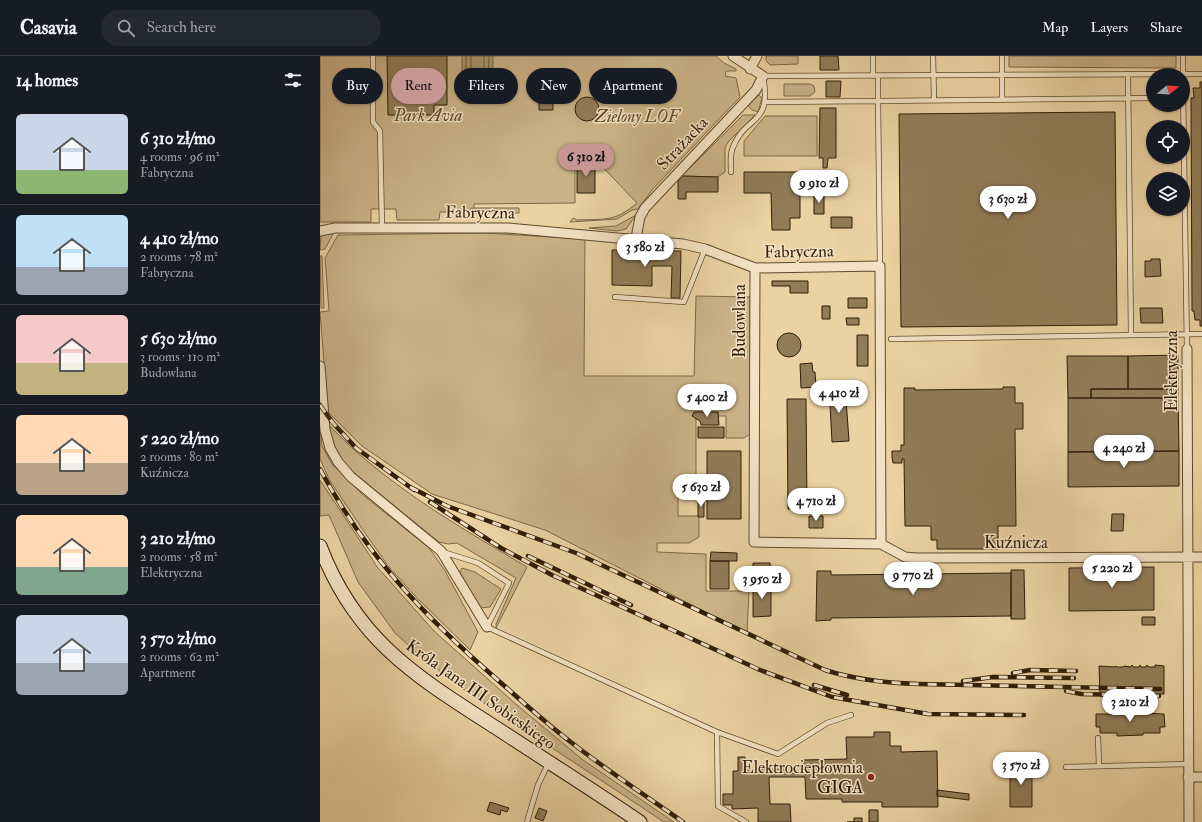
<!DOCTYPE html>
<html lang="en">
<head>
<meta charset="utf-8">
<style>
	:root { --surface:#171b24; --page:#242831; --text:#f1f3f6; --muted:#9ea1a6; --line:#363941; --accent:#c59692 }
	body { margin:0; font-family:"IM FELL Double Pica",serif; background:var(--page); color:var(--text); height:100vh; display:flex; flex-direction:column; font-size:15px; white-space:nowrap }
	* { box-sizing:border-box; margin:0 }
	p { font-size:13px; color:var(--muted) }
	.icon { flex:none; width:22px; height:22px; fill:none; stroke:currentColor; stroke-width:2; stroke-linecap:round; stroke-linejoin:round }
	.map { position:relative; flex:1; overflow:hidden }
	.panel { display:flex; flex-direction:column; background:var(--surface); width:320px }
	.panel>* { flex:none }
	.hud { position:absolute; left:12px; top:12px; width:380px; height:36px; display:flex; gap:8px }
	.needle { width:26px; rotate:72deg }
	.tools { position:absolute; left:826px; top:12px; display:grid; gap:8px }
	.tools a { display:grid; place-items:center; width:44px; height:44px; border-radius:50%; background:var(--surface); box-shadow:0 1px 3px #0004; font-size:20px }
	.price { position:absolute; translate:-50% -34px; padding:0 9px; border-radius:14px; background:#fff; color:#222; font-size:13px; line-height:26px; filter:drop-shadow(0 1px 2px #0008) }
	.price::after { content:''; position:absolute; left:50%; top:24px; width:12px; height:9px; margin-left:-6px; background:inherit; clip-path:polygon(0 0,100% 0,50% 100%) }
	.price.on { background:var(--accent); color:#111 }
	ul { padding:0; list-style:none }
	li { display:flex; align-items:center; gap:12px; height:100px; padding:0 16px }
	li+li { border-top:1px solid var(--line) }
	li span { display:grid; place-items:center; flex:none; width:112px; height:80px; border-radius:6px; color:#555 }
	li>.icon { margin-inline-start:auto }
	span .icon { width:48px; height:48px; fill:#fffc; stroke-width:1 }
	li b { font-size:17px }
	h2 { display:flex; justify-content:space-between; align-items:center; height:48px; padding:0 16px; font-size:17px }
	.chip { padding:0 14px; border-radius:18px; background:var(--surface); box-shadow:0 1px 3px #0004; font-size:14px; line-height:36px }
	.chip.on { background:var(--accent); color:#111 }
	header { display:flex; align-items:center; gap:24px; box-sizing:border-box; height:56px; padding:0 20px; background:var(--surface); border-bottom:1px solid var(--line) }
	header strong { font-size:19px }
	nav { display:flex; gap:22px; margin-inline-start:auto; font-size:14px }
	.search { width:280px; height:36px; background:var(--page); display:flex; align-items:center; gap:10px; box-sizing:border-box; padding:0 14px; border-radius:22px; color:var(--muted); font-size:15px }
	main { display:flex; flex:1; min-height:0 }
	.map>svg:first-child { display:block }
	.green { fill:#cbb388; stroke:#7d6848 }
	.water { fill:#ab956e; stroke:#796545 }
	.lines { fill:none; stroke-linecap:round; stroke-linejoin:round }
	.shore { stroke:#6d5a3b; stroke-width:1 }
	.building { fill:#917c58; stroke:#2f1e08 }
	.lane-casing { stroke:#5e4b2e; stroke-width:6 }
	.street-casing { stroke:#5e4b2e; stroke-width:11 }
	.secondary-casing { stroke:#2f1e08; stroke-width:15 }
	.lane { stroke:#f2e2c3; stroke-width:4.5 }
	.street { stroke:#f2e2c3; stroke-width:9 }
	.secondary { stroke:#f2e2c3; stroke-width:13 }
	.rail-casing { stroke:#2f1e08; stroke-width:4.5 }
	.rail { stroke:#f2e2c3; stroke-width:3; stroke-dasharray:9; stroke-linecap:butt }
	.poi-dot { fill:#8f2418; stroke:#f2e2c3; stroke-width:1.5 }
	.labels { text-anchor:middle; stroke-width:3; stroke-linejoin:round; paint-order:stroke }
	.park-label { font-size:17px; font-style:italic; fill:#5e4b2e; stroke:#f2e2c3 }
	.street-label { font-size:17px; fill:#2f1e08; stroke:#f2e2c3 }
	.poi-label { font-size:17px; fill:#2f1e08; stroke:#f2e2c3; text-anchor:end }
</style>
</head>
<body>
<header>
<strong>Casavia</strong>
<div class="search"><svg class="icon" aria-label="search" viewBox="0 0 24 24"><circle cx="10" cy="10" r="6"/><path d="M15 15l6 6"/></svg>Search here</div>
<nav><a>Map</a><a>Layers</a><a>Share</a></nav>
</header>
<main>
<section class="panel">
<h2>14 homes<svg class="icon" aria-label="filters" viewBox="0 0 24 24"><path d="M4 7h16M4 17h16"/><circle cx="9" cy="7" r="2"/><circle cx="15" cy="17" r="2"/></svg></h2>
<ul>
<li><span style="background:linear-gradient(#c9d6e8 70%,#8fb573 0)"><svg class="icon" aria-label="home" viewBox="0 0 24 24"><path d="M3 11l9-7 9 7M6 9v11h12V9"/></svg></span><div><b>6 310 zł/mo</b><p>4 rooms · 96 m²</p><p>Fabryczna</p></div></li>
<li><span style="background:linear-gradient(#bfe0f5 65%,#9aa5b1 0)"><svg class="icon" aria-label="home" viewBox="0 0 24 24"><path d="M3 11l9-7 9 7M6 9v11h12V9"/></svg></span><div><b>4 410 zł/mo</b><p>2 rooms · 78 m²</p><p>Fabryczna</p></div></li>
<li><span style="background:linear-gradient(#f6c9c9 60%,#c2b280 0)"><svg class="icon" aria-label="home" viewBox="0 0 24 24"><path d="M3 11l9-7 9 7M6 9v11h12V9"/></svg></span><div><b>5 630 zł/mo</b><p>3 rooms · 110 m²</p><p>Budowlana</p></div></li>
<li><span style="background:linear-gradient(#ffd9b3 60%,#b9a48a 0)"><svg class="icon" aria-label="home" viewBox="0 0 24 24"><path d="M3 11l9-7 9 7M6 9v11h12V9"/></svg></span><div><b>5 220 zł/mo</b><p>2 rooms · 80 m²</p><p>Kuźnicza</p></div></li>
<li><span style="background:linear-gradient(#ffd9b3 65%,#7fa58c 0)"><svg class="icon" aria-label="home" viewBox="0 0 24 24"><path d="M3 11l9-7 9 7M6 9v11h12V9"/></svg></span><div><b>3 210 zł/mo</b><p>2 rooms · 58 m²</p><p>Elektryczna</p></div></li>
<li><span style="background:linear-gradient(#c9d6e8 60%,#9aa5b1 0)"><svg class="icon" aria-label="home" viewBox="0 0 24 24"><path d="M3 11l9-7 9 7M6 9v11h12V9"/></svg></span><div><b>3 570 zł/mo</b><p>2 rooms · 62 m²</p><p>Apartment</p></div></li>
</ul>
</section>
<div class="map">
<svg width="882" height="766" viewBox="0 0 882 766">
	<rect width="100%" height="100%" fill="#ebd2a2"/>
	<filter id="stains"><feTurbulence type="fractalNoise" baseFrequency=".005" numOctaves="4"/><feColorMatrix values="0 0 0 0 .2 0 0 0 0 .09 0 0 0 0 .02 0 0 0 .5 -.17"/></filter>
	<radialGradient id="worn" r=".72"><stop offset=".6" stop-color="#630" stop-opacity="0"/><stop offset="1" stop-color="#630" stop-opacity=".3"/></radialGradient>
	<path class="green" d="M0,0H396L404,7L416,13V15H406L405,20L416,22L420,41L332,134L318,153L312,154L297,163L250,166L253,162L257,164C285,163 295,166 317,147L272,100L255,97V147L154,148V152H199V157H153V152H151L150,156H120L119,164H77L76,153H51V166H0Z
		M446,0H478V8L450,9L446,5Z
		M689,0H856V12L689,11Z
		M464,28H490L494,30L495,36L490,40H464Z
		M439,39L442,42L438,56L432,54L428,49Z
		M423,59H435L408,86L405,92V116L398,121L362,120Z
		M445,60H497V100H424V85Z
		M316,159L306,173L297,175L269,172L296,170Z
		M14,176L5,193L0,194L1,180L5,178Z
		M164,177L265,183L264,320H374L376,240L430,241V378L424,382H406V360H376V436H358V460H379V481L369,487H337V496L386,498V535H429L427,577L225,474L112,438L42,390L8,356L0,256L9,255L5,202L18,179Z
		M0,200H2L4,252H1Z
		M8,368C63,427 138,470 207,511L176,572V568L196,522L137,487L128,488L119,486L27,411L17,398L10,381Z
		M0,370L2,390L12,408L43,439L109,492L124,513L158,576L150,594L96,541L69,511L45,477L10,425L0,403Z
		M0,424L58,512L114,575L197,649L263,704L354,766H344L143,633L99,599L75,577L38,526L9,459L0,460Z
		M142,512L155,516L181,533L170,551L160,552L142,520L140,516Z"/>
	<path class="water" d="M142,0H173V33L142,34Z"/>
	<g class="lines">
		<path class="shore" d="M146,0V28L148,30L168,29L169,0
			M151,0V23L153,25L164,23V0"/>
	</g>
	<path class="building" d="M67,0H127V49H114V59H68Z
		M500,0H518L519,14H500Z
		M506,25H521L520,41H506Z
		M880,26H882V270H880V264H875L874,255H872L871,42H874L873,32H880Z
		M255 53a12 12 0 1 1 24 0a12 12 0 1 1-24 0Z
		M233,46V54H219V47Z
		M500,52H516V102H508L507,112H503V102H499Z
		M795,56L797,269L581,271L579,58Z
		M257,106L275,107V137H257Z
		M424,116H480V162H470V174H452L451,137H424Z
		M362,120L398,121V136H366V143H358V125Z
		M830,127H833V152H831Z
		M494,137H504V158H494Z
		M511,161H532V172H511Z
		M292,194L361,195L360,242H351L352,210H332V230L292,229Z
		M831,203H840L841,220L825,221V205H831Z
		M452,225H488V237H470V230H452Z
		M528,242H547V252H528Z
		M502,250H510V263H502Z
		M820,252H842L843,267H821Z
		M526,262H539V269H527Z
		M457 289a12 12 0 1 1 24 0a12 12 0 1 1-24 0Z
		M537,279H548V310H537Z
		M858,299V333H808V300Z
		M747,300H808V333H771V342H748Z
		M492,307L493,316H495L496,331L481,332L480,308Z
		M525,329L529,385L512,386L509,330Z
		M683,331H695V347H703V373H695L696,470H678V493H617V484H611V470H585L584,403H582V407H573L572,401V395H581V389H584V332H595V334L683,333Z
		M771,333H858V342H771Z
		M748,342H858L859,395L748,396Z
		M467,343H486L487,453H468Z
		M374,356H398L399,369H381L380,365L372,360Z
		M378,371H404V382H378Z
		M387,395H421V463H387Z
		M859,395V430L748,431V396Z
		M378,443H384V461H378Z
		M792,458H804L803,475H791Z
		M489,460H503V472H489Z
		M391,496L417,497V505H390Z
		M390,505H409V533H390Z
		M433,507H450L451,528H433Z
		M834,511V554L749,555V512Z
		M691,514H704L705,563H691Z
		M497,515H511V519L691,517V560L511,562V564L496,565Z
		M433,528H451V560L433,561Z
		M822,561H835V569H822Z
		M812,609L814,611H819L820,609L821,611H826L827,609L829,611H835V609L844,610V638L780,640L779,610L795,611L796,610L797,611H803L804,610L811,611Z
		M797,656L844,658L845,671H840V677H823V679L797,680V677H780V671H776V658H797Z
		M554,676H570V690H581V696L617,695L618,751H562V746H522V743H486L485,721H449L450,748H470L471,766H438V752L412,753V749H403V738H413V715H418V701H425V714L465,713L466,717H484L483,704L527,703L526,681H554Z
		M690,708H712V751H690Z
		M617,734L649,738V744L617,740Z
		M170,746L189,752L187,756L181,754L180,759L167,755Z
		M219,752L227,755L223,765L215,762Z
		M549,754H558V766H549Z
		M534,762H542V766H527H534Z"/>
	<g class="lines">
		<defs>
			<path id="lane" d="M53,0V66L60,75L62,172
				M553,0V20
				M613,0L614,44
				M682,0V44
				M863,0V19
				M808,18L811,278
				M863,33L867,293
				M446,46L558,45V20
				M411,116C411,109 410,100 412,94C424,58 453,72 443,20L882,18
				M560,210L558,45L833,42
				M295,241L364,246L385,193
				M571,283L882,278
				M123,496L158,507L189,527L167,571L397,676L398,750L426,766
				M397,676L458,698L507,667L531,659
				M778,682L779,710
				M746,711L868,708
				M207,766L218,729L228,708"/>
			<path id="street" d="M430,13L437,0
				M0,175L15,172H187L363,188L385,193L435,212L560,210L561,488L434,486L435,212
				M316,182L320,161L325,152L436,34L443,20L413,0
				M867,293L869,766
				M0,310L5,374L10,392L18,406L31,421L121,495L167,571
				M561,488L585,501L596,502L882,501
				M868,721H882"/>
			<path id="secondary" d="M0,490C36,585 97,621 178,673C225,704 273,734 320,766"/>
		</defs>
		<use href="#lane" class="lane-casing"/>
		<use href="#street" class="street-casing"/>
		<use href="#secondary" class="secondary-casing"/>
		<use href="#lane" class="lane"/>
		<use href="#street" class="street"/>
		<use href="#secondary" class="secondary"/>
		<defs>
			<path id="rail" d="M0,349L13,367L36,392L94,434
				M0,413C47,501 106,562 180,626C204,647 227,668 252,687C288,715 326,740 363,766
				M90,431L127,450L256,497L505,614C536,624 566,627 598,628L840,633
				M110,446L181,492L232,519L440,614L512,641L608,658L704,659
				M208,500L311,549
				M693,617L710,614L756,615
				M643,625L673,621L754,622
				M494,629L527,639
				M746,635L761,638L839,640"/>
		</defs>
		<use href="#rail" class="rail-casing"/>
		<use href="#rail" class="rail"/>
	</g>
	<circle class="poi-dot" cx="551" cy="721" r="4"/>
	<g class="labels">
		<g class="park-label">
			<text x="108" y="65">Park Avia</text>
			<text x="317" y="66">Zielony LOF</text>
		</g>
		<g class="street-label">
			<text transform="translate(362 87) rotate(-47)" y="6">Strażacka</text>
			<text transform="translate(160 156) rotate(1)" y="6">Fabryczna</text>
			<text transform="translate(479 195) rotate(-1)" y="6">Fabryczna</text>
			<text transform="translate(419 265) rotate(-90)" y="6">Budowlana</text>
			<text transform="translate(851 315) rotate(-90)" y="6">Elektryczna</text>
			<text x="696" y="492">Kuźnicza</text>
			<text transform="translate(161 638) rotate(35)" y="6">Króla Jana III Sobieskiego</text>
		</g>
		<g class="poi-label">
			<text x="543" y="717">Elektrociepłownia<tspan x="543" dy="20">GIGA</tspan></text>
		</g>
	</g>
	<rect width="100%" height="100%" filter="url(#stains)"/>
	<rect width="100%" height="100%" fill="url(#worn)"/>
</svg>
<div class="tools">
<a><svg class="needle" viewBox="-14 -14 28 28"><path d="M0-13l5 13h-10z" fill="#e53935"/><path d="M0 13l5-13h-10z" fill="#9ea1a6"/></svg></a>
<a><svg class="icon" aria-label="locate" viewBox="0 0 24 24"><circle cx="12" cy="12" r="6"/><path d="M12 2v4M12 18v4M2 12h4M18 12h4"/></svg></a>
<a><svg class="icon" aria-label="layers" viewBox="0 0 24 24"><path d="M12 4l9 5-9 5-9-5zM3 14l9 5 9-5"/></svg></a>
</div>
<b class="price on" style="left:266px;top:122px">6 310 zł</b>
<b class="price" style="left:499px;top:148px">9 910 zł</b>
<b class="price" style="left:688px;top:164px">3 630 zł</b>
<b class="price" style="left:325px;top:212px">3 580 zł</b>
<b class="price" style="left:519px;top:358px">4 410 zł</b>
<b class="price" style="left:387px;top:362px">5 400 zł</b>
<b class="price" style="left:804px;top:413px">4 240 zł</b>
<b class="price" style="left:381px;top:452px">5 630 zł</b>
<b class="price" style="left:496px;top:466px">4 710 zł</b>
<b class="price" style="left:792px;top:533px">5 220 zł</b>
<b class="price" style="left:593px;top:540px">9 770 zł</b>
<b class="price" style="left:442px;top:544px">3 950 zł</b>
<b class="price" style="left:810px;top:667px">3 210 zł</b>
<b class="price" style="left:701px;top:730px">3 570 zł</b>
<div class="hud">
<a class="chip">Buy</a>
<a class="chip on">Rent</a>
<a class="chip">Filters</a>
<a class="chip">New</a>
<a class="chip">Apartment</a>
</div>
</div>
</main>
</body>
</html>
